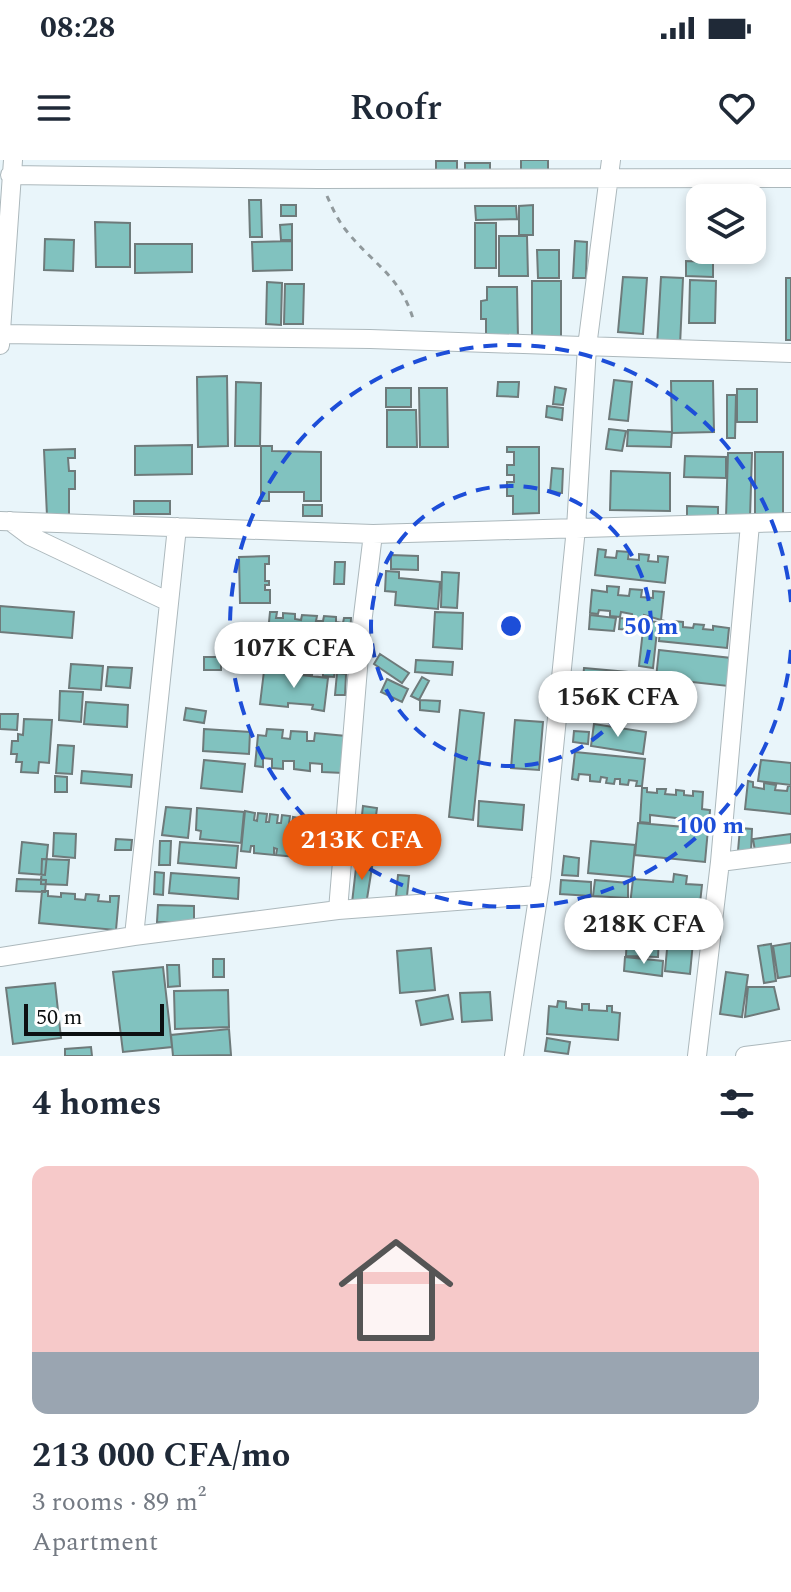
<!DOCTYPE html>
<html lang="en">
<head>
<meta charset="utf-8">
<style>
	:root { --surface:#fff; --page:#f2f2f3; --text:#1f2937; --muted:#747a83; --accent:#ea580c }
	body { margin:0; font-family:Spectral,serif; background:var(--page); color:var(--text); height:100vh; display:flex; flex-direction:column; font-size:30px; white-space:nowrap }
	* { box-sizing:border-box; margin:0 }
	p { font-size:26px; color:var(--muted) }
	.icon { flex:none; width:44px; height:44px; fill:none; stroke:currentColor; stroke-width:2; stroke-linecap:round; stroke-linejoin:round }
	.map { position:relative; height:896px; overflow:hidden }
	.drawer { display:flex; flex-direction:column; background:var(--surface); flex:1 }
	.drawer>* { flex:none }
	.fabs { position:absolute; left:686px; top:24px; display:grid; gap:16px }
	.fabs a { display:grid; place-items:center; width:80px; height:80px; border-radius:16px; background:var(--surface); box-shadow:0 4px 12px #0003; font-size:40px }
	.scale { position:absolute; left:24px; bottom:20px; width:140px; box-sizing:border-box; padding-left:8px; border:4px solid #0c1011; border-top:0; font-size:22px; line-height:28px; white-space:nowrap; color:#0c1011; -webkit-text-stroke:6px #fff; paint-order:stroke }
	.price { position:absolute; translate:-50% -68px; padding:0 18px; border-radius:28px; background:#fff; color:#222; font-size:26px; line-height:52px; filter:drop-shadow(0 2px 4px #0008) }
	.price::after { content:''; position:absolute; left:50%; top:48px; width:24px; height:18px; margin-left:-12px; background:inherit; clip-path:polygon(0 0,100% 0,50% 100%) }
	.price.on { background:var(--accent); color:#fff }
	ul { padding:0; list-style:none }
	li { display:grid; align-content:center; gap:16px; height:424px; padding:0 32px }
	li span { display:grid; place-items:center; height:248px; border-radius:16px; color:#555 }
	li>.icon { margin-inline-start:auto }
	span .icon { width:144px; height:144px; fill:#fffc; stroke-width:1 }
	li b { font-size:34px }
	h2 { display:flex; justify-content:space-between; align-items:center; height:96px; padding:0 32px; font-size:34px }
	.status { display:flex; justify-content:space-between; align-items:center; height:56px; padding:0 40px; background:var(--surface); direction:ltr }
	.status svg { height:22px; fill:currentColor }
	header { display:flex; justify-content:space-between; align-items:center; height:104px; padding:0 32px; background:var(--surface); font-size:36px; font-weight:600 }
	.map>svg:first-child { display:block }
	.building { fill:#81c2bf; stroke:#6e7a7a; stroke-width:2 }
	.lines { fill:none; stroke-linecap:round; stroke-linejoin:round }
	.minor-casing { stroke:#acb8bc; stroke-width:20 }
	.path { stroke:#90999c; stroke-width:3; stroke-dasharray:6 6; stroke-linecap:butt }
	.minor { stroke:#fff; stroke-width:18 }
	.ring { fill:none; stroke:#1d4ed8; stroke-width:4; stroke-dasharray:14 10 }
	.centre { fill:#1d4ed8; stroke:#fff; stroke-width:4 }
	.ring-label { font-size:24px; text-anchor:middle; font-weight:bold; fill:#1d4ed8; stroke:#fff; stroke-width:6; stroke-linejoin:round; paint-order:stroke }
</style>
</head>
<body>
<div class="status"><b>08:28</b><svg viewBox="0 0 49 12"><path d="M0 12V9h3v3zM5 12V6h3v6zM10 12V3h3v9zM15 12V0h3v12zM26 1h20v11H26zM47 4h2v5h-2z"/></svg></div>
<header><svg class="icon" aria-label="menu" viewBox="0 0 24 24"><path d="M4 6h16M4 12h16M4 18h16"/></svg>Roofr<svg class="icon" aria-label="heart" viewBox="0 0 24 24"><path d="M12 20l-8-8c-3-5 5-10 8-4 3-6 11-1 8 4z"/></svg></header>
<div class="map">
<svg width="791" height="896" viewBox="0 0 791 896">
	<rect width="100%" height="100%" fill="#e9f5fa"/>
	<path class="building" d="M521,0H548V11L521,12Z
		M436,1H457V16H436Z
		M465,3H490V17L465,16Z
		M249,40H261L262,77H250Z
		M281,45H296V56H281Z
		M533,45V75H519V46Z
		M475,46H516L517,59L476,60Z
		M95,62L130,63V107H96Z
		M475,63H496V108H475Z
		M292,64V80H281L280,65Z
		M499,76H527L528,116H499Z
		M45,79L74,80L73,111L44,110Z
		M292,81V110L253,111L252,82Z
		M575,81L587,82L586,118H573Z
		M135,84H192V112L135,113Z
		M537,90H559V118H538Z
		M686,101L713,102V117L686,116Z
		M623,117L647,118L643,174L618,172Z
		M661,117L683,118L680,186H657Z
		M786,118H791V180H786Z
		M690,120L716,121L715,163H689Z
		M532,121H561V183L532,182Z
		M267,122L282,123L281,165L266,164Z
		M285,124H304L303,164H284Z
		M487,127H517L518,178H486V159H481V141L487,140Z
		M227,216L228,286L198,287L197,217Z
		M614,220L632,222L628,261L609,259Z
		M671,221H713L714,272L672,273Z
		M236,222L261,223L260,286H235Z
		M498,222H519L518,237L497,236Z
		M555,227L566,229L563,245L553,244Z
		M386,228H411V247H386Z
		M419,228H447L448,287H420Z
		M737,229H757V262H737Z
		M727,235H736L735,278H727Z
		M547,246L563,248L562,260L546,257Z
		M387,250H416L417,287H387Z
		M609,269L626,271L622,291L606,289Z
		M628,270L672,272L671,287L627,286Z
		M192,285V314L135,315V286Z
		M261,286H272V291L321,292V341H304V332H269V341H261Z
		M507,287H539V353L513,354V336H507V322H514V315H507V305H514V292H507Z
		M75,289V298H68L69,311H75V329H69V355L47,356L44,290Z
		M755,292H783V355H755Z
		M728,293H752L750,358L726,357Z
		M685,296L726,297V318L684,317Z
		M552,308L563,309L562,333L550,332Z
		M611,311L670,313V351L610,350Z
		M134,341H170V354H134Z
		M303,345H322V356H303Z
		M687,346L718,347V362H687Z
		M598,389L606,390L605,397L616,398L617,391L629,392L628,399L639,400V394L649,395L648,401L658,402V396L668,397L665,423L595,415Z
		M391,395L418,396V410L391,409Z
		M269,396V404H265V421H269V425H265V430H270V443H240L239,397Z
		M335,402H345L344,424H334Z
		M386,411L399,412V418L440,422L438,449L395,445L396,432L385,431Z
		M442,412L459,413L457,448L441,447Z
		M607,426L619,427L618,435L629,436L630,429L642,430L641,437L653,438V431L664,432L661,460L644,455L643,459L632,458V454L621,452L620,457L610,456V451L599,450L598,454L590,453L592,430L607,432Z
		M0,446L74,452L72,478L0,472Z
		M270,452H277L276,458H283V453L295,454V459L301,460L302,455L317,456L316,461H323L324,456L336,457V462L343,463L344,458H351L350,478L268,472Z
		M435,452L463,453L462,489L433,487Z
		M590,455L616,458L614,471L589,469Z
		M620,458L641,460L640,471L619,469Z
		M661,460L665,461V465L674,466V461L683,462V467L693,468L694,464L704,465L703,469L713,470V466L729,468L727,488L659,481Z
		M644,461L658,462L653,508L639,506Z
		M268,476L347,484L345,511L335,510L334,517L323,516V510L313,509L312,515L299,513L300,507L290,506L289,512L279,511L280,504L271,503V511L265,510Z
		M659,490L731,498L728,526L656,518Z
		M380,494L409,513L402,523L374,504Z
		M204,497H221V510H204Z
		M416,500L453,502L452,515L415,512Z
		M71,504L103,506L101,530L69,528Z
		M108,507L132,508L130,528L106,526Z
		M584,508L650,514L648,536L582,529Z
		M264,511L328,518L324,551L312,549L313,545L288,543V547L260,544Z
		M337,513L346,514L345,535H335Z
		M422,517L429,521L419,540L411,536Z
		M387,519L408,529L402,542L381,532Z
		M60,531L83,532L81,562L59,560Z
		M420,540L440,541L439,552L420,550Z
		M86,542L128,545L127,567L84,564Z
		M186,548L206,551L204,563L184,560Z
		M460,550L484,553L473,660L449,657Z
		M0,554H18L17,570L0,569Z
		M24,559L52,560L49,603L39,602L38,613L21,612L22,602H16L17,594H11L12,581H18V574L23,575Z
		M515,560L543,562L539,610L511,608Z
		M594,564L646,572L643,594L591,586Z
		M204,569L250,572L249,594L203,591Z
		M267,569L283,570L282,578L290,579L291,571L307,572V581H314L315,573L346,576L343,613L322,612V604L310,603V611L294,609V601H283V609L272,608V599L263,598V607L255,606L258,575L266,576Z
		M574,571L589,572L588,584L573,582Z
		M58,585L74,586L72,614L56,613Z
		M575,592L645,599L642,626H636L637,621L629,620L628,625L620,624V619H615L614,624L606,623L607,618L601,617L600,622L590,621V615L579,614L578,620L572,619Z
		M204,600L245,604L242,632L201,628Z
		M761,600L791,603V625L758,621Z
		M82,611L132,615L131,627L81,623Z
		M55,616L67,617V632H55Z
		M748,621L753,622V627L764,629V623L776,625L775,630L787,631L788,626H791V654L745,649Z
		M642,628H647V632L657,633V629H666L665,634L676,635V630L684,631V635L693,636V631L703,632L702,649L710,650L709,662L650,655V663L640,662Z
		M479,641L524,645L522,670L478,666Z
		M363,646L377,648L371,694L358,692Z
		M166,647L191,649L188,678L162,675Z
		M197,648L244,652L241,683L200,679L201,671L196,670Z
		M245,651L255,653L254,660L257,661L258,653L267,654L266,662H269L270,654L278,655L277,663H281L282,655L290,656L289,664L292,665L293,657L300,658V666H303L304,658L313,659L308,699L299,698V691H297L296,697L276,695L277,689L274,688V695L254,693V686H251L250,692L241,691Z
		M317,662L334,663L332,702L315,701Z
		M638,663L708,669L705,702L635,695Z
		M740,668L752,669L751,692L738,691Z
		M54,673L76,674L75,698L53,696Z
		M791,674V691L756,697L753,679Z
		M116,679L132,680L131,690H115Z
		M160,681H171L170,705H159Z
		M591,681L635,685L632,717L588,713Z
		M22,682L48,685L45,715L19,713Z
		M180,682L238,686L236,708L178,703Z
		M564,696L579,698L578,716L562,715Z
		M42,699L69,700L67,725L41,724Z
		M357,699L373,701L366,745L352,743Z
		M155,712L164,713L163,735L154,734Z
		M171,713L239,718L238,739L169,733Z
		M674,714L687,716L686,724L702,725L699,752L630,745L633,719L673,722Z
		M398,715L409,716L407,736H396Z
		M17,719L46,720L45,732L16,731Z
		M561,720L591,722V736L560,734Z
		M595,720L628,723V738L593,736Z
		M42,731H48V736L61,737V733L75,734V739L85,740L86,734L99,735L98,741L110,742V736H119L116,770L39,763Z
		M158,745L194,746V763L157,762Z
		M628,753L660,754L658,797L626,796Z
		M670,757L695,760L690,814L665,811Z
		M791,783V816L778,818L773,786Z
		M771,784L776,821L764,823L758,786Z
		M431,788L435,830L400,833L397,791Z
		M625,797L663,801L662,816L624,811Z
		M213,799H224V817H213Z
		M167,805H179L180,826L168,827Z
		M163,807L172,887L123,892L113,812Z
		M726,812L748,815L742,857L720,854Z
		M55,823L61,878L13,884L6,828Z
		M748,827H774L779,849L745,857Z
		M228,830L229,867L175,869L174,831Z
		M490,832L492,860L462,862L460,833Z
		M448,835L453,859L421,865L416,841Z
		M558,841L566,842V848L582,850V844H589V850L607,851V846H612V852L620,853L618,880L547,874L549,846L557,847Z
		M229,869L231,895L173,896L171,875Z
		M547,878L570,882L568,894L545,891Z
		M91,887L92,896H65V889Z"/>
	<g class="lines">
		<defs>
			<path id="minor" d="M10,15L318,19L791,18
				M1,174L370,179L791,193
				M0,185L13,0
				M0,361L373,374L791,362
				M10,361L30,376L169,442
				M720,702L791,693
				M338,750L361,472L373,374
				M134,776L177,367
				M0,797L134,776L338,750L537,735
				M514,896L541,718L576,368L587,187L611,0
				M697,896L720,702L750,364
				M745,896L791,890"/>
		</defs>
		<use href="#minor" class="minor-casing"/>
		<path class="path" d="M327,36C332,47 337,59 345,69C373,105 401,115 414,162"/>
		<use href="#minor" class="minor"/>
	</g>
	<g class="ring">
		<circle cx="511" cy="466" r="140"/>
		<path d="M791 490A281 281 0 1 1 791 442"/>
	</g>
	<circle cx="511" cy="466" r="12" class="centre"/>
	<g class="ring-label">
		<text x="651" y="474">50 m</text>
		<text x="710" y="673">100 m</text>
	</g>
</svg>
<div class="fabs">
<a><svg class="icon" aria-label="layers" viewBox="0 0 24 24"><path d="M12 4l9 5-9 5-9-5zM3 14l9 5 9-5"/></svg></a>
</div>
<div class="scale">50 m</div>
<b class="price" style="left:294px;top:530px">107K CFA</b>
<b class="price" style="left:618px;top:579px">156K CFA</b>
<b class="price on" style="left:362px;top:722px">213K CFA</b>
<b class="price" style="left:644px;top:806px">218K CFA</b>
</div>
<section class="drawer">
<h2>4 homes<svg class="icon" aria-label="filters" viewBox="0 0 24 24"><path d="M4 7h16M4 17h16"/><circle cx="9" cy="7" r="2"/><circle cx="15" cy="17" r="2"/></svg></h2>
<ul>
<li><span style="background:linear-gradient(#f6c9c9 75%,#9aa5b1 0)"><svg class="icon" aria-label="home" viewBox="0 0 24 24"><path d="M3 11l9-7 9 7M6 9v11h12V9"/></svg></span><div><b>213 000 CFA/mo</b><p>3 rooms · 89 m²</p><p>Apartment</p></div></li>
</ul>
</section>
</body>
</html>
